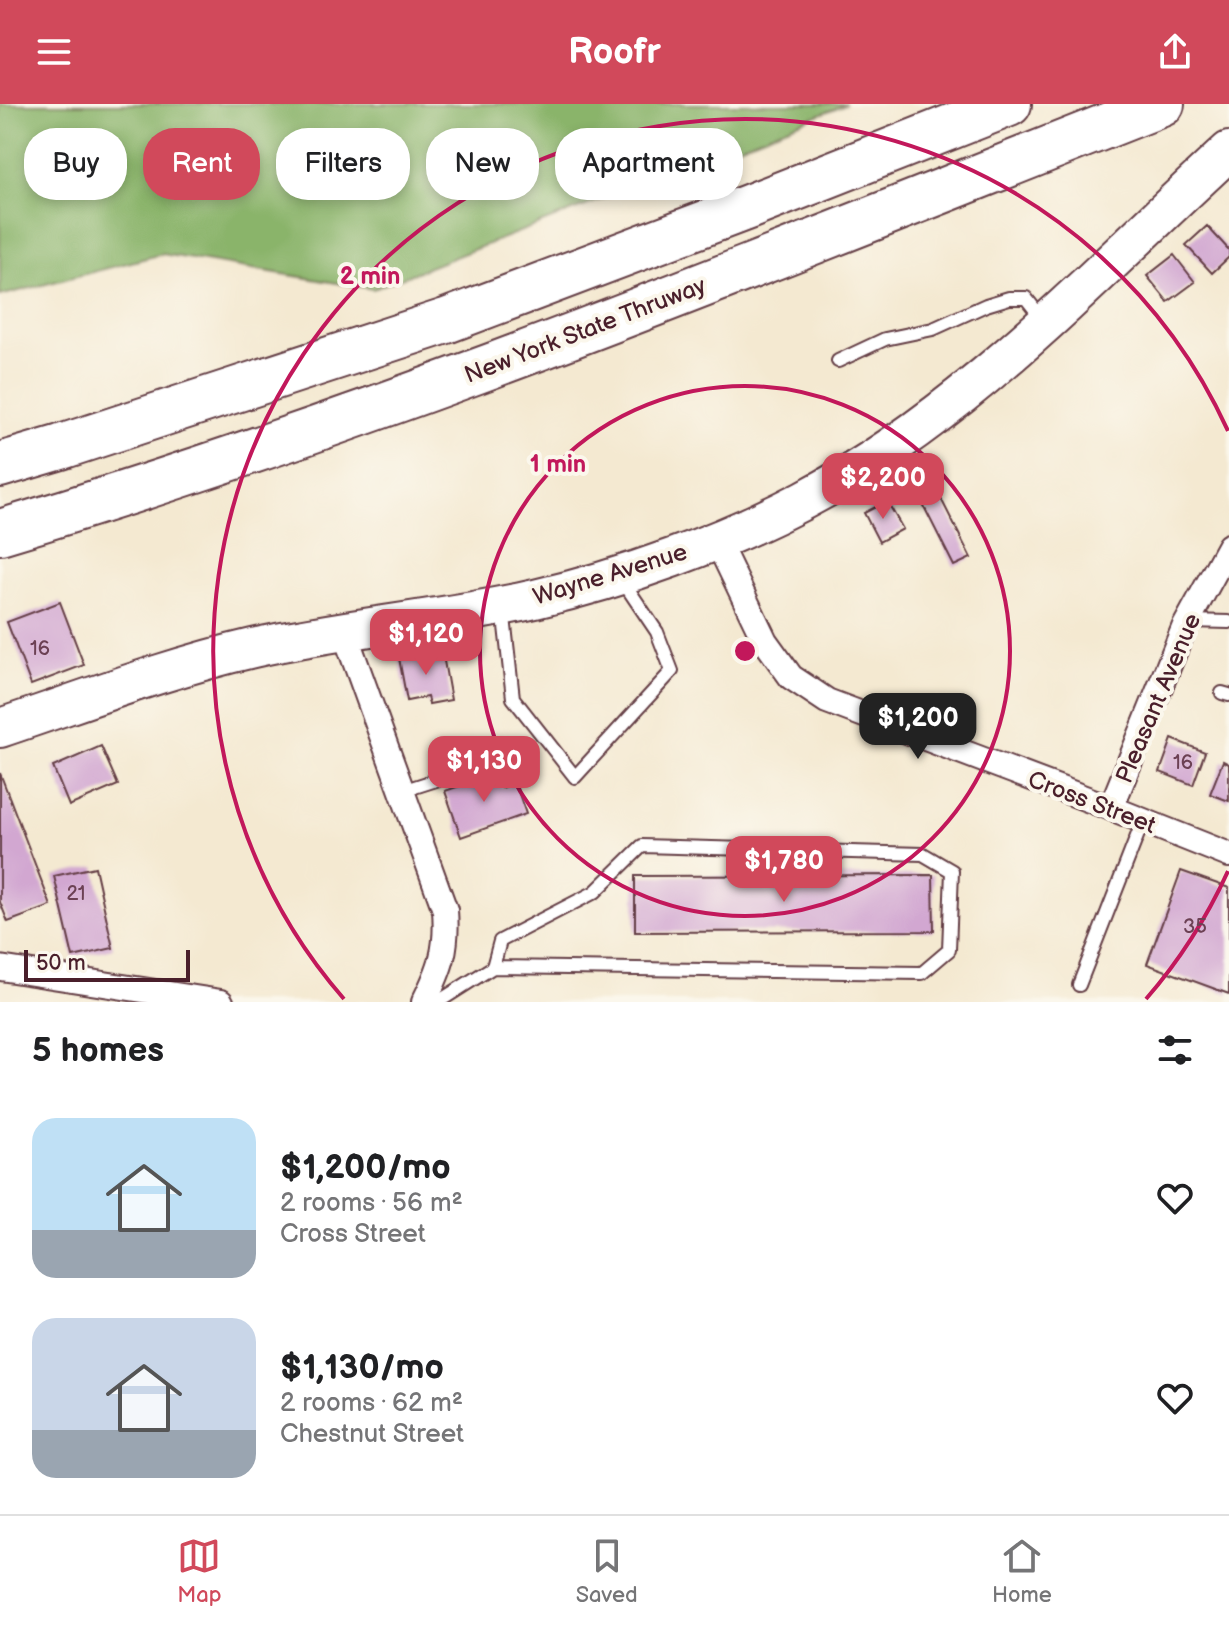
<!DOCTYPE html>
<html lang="en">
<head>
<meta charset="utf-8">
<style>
	:root { --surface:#fff; --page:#f2f2f2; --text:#202124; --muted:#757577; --line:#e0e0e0; --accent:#d1495b }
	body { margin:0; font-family:"Balsamiq Sans",sans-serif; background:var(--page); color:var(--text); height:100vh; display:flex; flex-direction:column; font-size:30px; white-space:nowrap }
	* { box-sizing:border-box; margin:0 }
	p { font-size:26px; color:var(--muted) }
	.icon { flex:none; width:44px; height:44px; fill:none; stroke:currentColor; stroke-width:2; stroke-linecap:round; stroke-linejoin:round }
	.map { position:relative; height:898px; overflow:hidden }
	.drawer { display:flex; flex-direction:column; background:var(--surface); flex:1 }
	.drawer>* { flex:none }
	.banner { position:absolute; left:24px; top:24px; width:800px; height:72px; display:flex; gap:16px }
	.scale { position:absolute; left:24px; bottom:20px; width:166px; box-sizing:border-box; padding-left:8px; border:4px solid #4a1f2b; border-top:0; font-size:22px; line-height:28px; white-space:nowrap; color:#4a1f2b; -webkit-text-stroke:6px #fbf7ec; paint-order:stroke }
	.price { position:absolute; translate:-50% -68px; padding:0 18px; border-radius:16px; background:var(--accent); color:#fff; font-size:26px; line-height:52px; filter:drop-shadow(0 2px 4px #0008) }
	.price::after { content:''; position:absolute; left:50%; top:48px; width:24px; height:18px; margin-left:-12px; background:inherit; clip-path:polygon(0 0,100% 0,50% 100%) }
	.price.active { background:#222; color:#fff }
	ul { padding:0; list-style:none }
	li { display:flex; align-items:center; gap:24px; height:200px; padding:0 32px }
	li span { display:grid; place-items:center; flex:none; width:224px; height:160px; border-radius:24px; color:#555 }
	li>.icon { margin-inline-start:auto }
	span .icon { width:96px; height:96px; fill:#fffc; stroke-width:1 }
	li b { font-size:34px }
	h2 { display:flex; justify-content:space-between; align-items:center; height:96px; padding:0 32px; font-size:34px }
	.tag { padding:0 28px; border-radius:32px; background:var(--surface); box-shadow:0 4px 12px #0003; font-size:28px; line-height:72px }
	.tag.active { background:var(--accent); color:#fff }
	header { display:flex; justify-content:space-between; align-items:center; height:104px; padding:0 32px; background:var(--accent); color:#fff; font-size:36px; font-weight:700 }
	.tab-bar { display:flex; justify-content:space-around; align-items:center; height:112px; border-top:2px solid var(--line); background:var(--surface); font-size:22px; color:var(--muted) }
	.tab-bar a { display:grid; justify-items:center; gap:4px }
	.tab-bar .active { color:var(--accent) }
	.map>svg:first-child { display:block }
	.forest { fill:#8ab46b; stroke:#6a6a4b; stroke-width:2 }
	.building { fill:#d2a7d1 }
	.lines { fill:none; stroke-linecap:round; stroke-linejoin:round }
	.service-casing { stroke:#643d44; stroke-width:16 }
	.minor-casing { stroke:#643d44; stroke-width:28 }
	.primary-casing { stroke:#643d44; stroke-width:42 }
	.motorway-casing { stroke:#643d44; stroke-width:48 }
	.service { stroke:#fff; stroke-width:12 }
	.minor { stroke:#fff; stroke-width:24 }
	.primary { stroke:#fff; stroke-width:38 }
	.motorway { stroke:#fff; stroke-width:44 }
	.ring { fill:none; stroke:#c2185b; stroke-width:4 }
	.labels { text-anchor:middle; stroke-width:8; stroke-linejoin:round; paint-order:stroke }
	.number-label { font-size:20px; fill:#6c4154 }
	.street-label { font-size:24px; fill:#4a1f2b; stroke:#fbf7ec }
	.centre { fill:#c2185b; stroke:#fbf7ec; stroke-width:4 }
	.ring-label { font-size:24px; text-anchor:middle; font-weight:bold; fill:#c2185b; stroke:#fbf7ec; stroke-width:8; stroke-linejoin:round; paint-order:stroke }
</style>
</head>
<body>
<header><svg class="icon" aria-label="menu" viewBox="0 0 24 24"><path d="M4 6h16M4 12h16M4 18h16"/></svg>Roofr<svg class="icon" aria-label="share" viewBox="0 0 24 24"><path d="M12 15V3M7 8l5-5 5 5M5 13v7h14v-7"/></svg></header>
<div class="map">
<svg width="1229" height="898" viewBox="0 0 1229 898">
	<rect width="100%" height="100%" fill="#fbf7ec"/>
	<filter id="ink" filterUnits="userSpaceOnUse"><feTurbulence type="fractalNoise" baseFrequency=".0125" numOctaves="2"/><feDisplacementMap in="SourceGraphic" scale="16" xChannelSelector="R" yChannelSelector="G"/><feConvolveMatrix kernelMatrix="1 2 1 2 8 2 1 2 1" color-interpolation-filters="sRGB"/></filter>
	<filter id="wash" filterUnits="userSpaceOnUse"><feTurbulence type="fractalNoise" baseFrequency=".006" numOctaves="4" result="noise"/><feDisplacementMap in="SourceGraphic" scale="32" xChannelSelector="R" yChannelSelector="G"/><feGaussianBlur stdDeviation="1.8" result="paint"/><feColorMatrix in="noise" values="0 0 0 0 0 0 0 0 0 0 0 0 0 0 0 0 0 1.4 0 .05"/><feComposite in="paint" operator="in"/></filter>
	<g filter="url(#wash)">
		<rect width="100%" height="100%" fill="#f4e9d1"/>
		<path class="forest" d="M0,0H846L373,185L162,150L0,192Z"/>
		<g id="blocks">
			<path class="building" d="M1207,122L1229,146V153L1212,169L1186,141Z
				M1174,151L1195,178L1168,198L1147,172Z
				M925,363L971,454L954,462L908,371Z
				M887,397L903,425L879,438L864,409Z
				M60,498L84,561L31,581L7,518Z
				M442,546L451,596L429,600L427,593L407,597L399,554Z
				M1172,635L1205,648L1193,681L1160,668Z
				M101,642L118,681L69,702L53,663Z
				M1223,657L1229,660V697L1210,690Z
				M0,669L51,802L8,818L0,798Z
				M497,669L502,684L515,679L526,710L461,733L445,687Z
				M95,763L113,844L73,853L54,772Z
				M1181,767L1229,784V890L1147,860Z
				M933,771L934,827L635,828V772Z"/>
		</g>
	</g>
	<g filter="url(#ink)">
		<use href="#blocks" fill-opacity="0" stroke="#643d44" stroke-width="2"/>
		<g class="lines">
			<defs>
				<path id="service" d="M838,257L885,235L933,225L986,201L1009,194H1026L1044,217
					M503,504L513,594L575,673L672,567L657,528L622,476
					M1189,517L1229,518
					M1222,589L1229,591
					M402,687L508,653
					M1079,881L1143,717
					M438,898L493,863L922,869L949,846L952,767L923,750L642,742L595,788L500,837L493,863"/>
				<path id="minor" d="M717,437L765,537L791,573L827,597L1111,704L1229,751
					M344,527L445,806C448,845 441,864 424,898
					M1111,704L1184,524L1229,442
					M0,864L221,898"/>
				<path id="primary" d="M0,624C84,596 167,564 253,544C346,523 442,516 535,495C625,474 722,439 804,396C968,309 1094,171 1229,47"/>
				<path id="motorway" d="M0,361L61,343L446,217L748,103L1009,0
					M0,428C396,310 778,151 1162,0"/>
			</defs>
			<use href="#service" class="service-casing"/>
			<use href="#minor" class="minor-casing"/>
			<use href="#primary" class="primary-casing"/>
			<use href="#motorway" class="motorway-casing"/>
			<use href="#service" class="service"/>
			<use href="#minor" class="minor"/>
			<use href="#primary" class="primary"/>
			<use href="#motorway" class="motorway"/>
		</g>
	</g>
	<g class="ring">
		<circle cx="745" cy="547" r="265"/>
		<path d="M1228 767A531 531 0 0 1 1146 895M344 895A531 531 0 1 1 1228 327"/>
	</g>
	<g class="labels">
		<g class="number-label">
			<text x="40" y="551">16</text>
			<text x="1183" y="665">16</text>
			<text x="76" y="796">21</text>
			<text x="1195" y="829">35</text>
		</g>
		<g class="street-label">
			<text transform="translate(585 226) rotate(-21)" y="8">New York State Thruway</text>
			<text transform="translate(610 470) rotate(-17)" y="8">Wayne Avenue</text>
			<text transform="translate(1158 594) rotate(-67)" y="8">Pleasant Avenue</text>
			<text transform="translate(1092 698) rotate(21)" y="8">Cross Street</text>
		</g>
	</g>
	<circle cx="745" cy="547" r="12" class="centre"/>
	<g class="ring-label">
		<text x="370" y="180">2 min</text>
		<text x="558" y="368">1 min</text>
	</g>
</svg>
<div class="scale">50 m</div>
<b class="price" style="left:883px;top:417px">$2,200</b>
<b class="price" style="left:426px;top:573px">$1,120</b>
<b class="price active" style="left:918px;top:657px">$1,200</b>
<b class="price" style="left:484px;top:700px">$1,130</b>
<b class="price" style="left:784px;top:800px">$1,780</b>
<div class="banner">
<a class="tag">Buy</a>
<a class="tag active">Rent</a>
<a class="tag">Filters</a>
<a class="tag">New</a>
<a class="tag">Apartment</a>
</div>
</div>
<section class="drawer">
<h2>5 homes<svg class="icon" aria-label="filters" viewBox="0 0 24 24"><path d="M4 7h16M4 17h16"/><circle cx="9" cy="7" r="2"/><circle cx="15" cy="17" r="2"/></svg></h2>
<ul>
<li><span style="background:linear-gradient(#bfe0f5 70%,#9aa5b1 0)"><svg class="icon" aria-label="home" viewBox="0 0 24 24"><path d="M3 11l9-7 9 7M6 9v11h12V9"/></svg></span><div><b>$1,200/mo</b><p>2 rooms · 56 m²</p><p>Cross Street</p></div><svg class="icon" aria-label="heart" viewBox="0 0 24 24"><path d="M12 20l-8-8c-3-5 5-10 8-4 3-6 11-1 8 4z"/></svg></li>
<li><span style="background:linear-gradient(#c9d6e8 70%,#9aa5b1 0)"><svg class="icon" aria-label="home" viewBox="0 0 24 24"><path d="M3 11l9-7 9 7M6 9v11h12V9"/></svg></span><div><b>$1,130/mo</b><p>2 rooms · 62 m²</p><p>Chestnut Street</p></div><svg class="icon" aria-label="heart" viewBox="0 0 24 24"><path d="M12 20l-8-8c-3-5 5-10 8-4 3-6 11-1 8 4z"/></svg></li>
</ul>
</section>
<nav class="tab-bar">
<a class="active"><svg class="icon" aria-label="map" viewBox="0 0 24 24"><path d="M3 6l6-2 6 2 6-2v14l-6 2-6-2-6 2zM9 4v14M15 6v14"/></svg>Map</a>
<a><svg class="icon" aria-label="saved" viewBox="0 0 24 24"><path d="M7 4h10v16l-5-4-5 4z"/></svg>Saved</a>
<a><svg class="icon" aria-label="home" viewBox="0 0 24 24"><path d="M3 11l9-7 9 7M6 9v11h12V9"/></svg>Home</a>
</nav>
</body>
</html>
